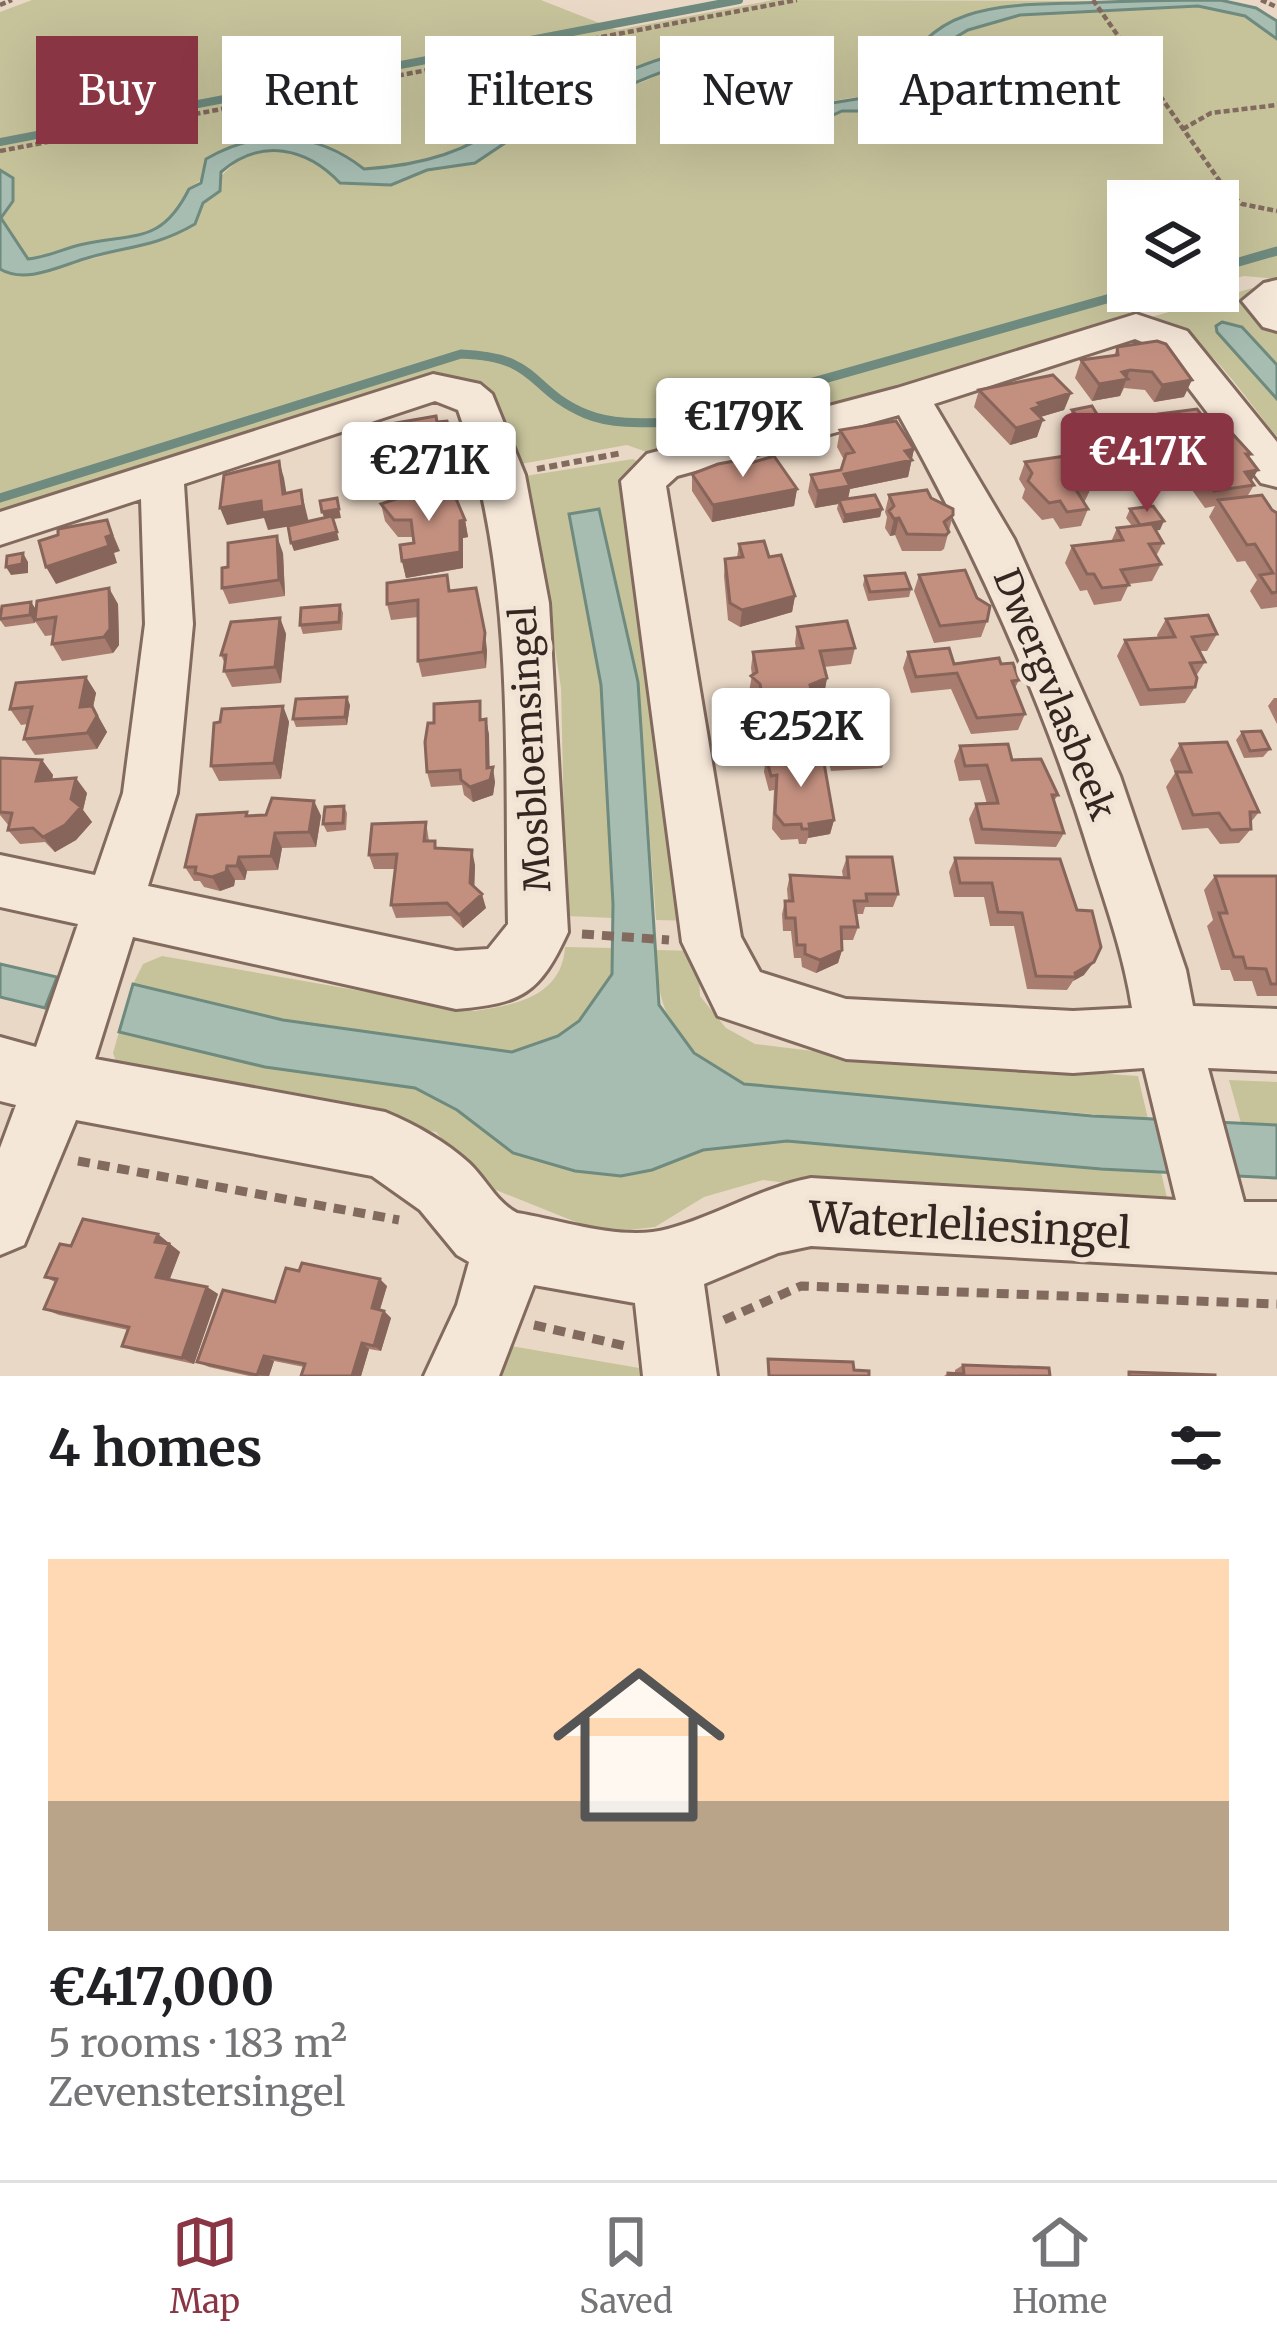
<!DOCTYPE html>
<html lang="en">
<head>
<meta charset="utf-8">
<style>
	:root { --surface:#fff; --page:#f2f2f2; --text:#202124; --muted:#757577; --line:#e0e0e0; --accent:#8a3544 }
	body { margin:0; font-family:Merriweather,serif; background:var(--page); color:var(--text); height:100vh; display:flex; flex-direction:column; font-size:45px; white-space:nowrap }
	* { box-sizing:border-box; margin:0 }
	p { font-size:39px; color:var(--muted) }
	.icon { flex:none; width:66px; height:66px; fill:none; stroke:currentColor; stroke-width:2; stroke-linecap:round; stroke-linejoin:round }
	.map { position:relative; height:1376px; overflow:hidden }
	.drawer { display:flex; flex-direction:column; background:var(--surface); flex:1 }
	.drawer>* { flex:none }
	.hud { position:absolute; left:36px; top:36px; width:1206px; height:108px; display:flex; gap:24px }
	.buttons { position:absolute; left:1107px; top:180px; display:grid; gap:24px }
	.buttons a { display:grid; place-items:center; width:132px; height:132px; border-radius:0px; background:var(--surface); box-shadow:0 12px 48px #0002; font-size:60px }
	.price { position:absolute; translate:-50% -102px; padding:0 27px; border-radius:12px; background:#fff; color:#222; font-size:39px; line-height:78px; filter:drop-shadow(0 3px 6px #0008) }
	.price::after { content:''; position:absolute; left:50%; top:72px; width:36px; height:27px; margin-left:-18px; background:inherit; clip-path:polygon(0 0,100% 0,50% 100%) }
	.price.active { background:var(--accent); color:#fff }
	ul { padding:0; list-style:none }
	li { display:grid; align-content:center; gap:24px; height:636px; padding:0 48px }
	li+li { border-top:3px solid var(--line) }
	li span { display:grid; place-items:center; height:372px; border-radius:0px; color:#555 }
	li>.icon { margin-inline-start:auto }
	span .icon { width:216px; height:216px; fill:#fffc; stroke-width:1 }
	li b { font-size:51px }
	h2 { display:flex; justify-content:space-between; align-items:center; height:144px; padding:0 48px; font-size:51px }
	.chip { padding:0 42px; border-radius:0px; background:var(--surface); box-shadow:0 12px 48px #0002; font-size:42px; line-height:108px }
	.chip.active { background:var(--accent); color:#fff }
	.tabs { display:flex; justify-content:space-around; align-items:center; height:168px; border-top:3px solid var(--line); background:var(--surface); font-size:33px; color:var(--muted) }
	.tabs a { display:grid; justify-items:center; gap:6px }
	.tabs .active { color:var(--accent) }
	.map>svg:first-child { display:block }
	.green { fill:#c6c39b }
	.water { fill:#a7bdb2; stroke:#6f8a7e; stroke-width:3 }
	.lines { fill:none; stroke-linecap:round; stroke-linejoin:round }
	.stream-far1 { stroke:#6f8a7e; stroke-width:8 }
	.stream { stroke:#6f8a7e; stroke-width:9 }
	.minor-casing { stroke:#826a5e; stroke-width:6 }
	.path-far2 { stroke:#826a5e; stroke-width:4.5; stroke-dasharray:6 3; stroke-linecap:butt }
	.path-far1 { stroke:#826a5e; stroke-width:6; stroke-dasharray:8 4.5; stroke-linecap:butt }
	.path { stroke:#826a5e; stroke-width:9; stroke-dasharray:12 8; stroke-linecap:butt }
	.minor { fill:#f5e7d8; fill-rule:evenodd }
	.wall { fill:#a87c6e }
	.shaded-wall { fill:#88655a }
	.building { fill:#c39080; stroke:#88655a; stroke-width:3 }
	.labels { text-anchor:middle; stroke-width:10; stroke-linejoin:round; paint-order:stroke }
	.street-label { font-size:36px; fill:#342620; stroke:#f1e4d4 }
	.near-street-label { font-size:42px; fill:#342620; stroke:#f1e4d4 }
</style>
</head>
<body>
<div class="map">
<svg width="1277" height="1376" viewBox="0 0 1277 1376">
	<rect width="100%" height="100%" fill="#e9d8c6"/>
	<path class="green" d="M32,0H541L617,30L773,0L1105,1C1029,5 927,0 900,84C880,96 866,95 844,99C800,107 770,111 727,98L715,67L655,60L627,73L596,79L521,78C516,91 513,111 505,122C482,154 400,167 364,169L346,155L254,139L189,189L176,215L160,230L28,259L1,218L13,178L0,170V12Z
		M1198,6L1245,16L1277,39V279L1244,276L1218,283V201H1128V291H1188L1134,308L1128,315L1129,322L661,457L627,445L515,465L493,394L481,386L0,520V269L6,273C72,269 133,248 195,224C221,150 280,122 340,183L390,185L427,170L475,163L532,125L518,100L522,93L538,88L607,91L643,82L675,67L691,70L729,114L777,124L820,121L842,111H874L922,84L935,49L968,30L1020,15Z
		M1256,287L1248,292V298L1277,331V365L1242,327L1222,322L1217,332L1277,399V437C1249,403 1194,317 1148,318Z
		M633,459L641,463L632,465L625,485L697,921L656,920L638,682L599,509L569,515L601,685L613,918L566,916L561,688L539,544L519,477Z
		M565,947L612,948V974L579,1021L558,1036L512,1052L283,1020L133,984L143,964L162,956L475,1011C516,1005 562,996 565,947Z
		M656,950L698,951L700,996L726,1028L755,1044L854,1056L1138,1076L1148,1119L744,1084C682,1052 656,1021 656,950Z
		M119,1032L265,1067L415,1088L457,1110L513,1153L575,1171L621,1176L652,1170L703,1151L787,1141L1161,1172L1171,1215L856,1192L763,1180L704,1197L655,1227L603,1233L481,1184L436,1132L251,1106L119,1070L113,1053Z
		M1229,1080L1277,1082V1125L1241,1123Z
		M505,1345L657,1371V1376H492Z"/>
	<path class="water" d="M1220,0L1256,8L1277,21V39L1245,16L1198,6L1020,15L968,30L936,49L922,84L908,102L874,111H842L820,121L777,124L729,114L700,100L690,70C663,64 637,87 608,91C579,95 551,84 522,93L518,100L532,125L475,163L427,170L391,185L340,183C307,148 261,137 221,172L220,191L203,203L195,224C154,248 126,246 84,259C58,267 25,284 0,269V170L13,178V201L1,218L28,259C49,257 64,248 84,244C137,233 162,243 189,189L201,183L206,159C259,128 316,131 364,169C413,166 466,154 504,122L496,101C502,89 510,80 524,77C549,72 575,82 601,79C635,74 667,45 702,60C718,66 718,83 727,98L789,110L881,95L900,84C925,1 1011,5 1080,3C1125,1 1173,0 1220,0Z
		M1222,322L1242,327L1277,365V399L1217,332L1216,326Z
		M599,509L638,682L659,1005L694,1053L744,1084L1092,1116L1277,1125V1178L1101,1169L787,1141L703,1150L652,1170L621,1176L575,1171L513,1153L457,1110L415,1088L265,1067L119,1032L133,984L283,1020L512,1052L558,1036L579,1021L612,974L613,904L601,685L569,514Z
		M0,964L57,977L45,1008L0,997Z"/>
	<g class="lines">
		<path class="stream-far1" d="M0,142L739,0"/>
		<path class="stream" d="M1218,268L1277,251
			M0,498L461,354C541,357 527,389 586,414C613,425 644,423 672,422L1135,291"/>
		<defs>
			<path id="minor" d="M1277,280V331L1263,327L1242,301L1264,283Z
				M1136,314L1187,331L1277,442V487L1261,483L1159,349L1135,339L934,404L1014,539L1120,776L1186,970L1193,1006L1277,1009V1071L1208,1068L1244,1202H1277V1272L811,1246L778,1253L704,1284L717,1376H643L635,1303L534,1285L499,1376H424L457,1305L469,1262L457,1255L420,1210L372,1176L76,1120L24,1245L0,1255V1148L16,1105L0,1101V1037L36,1047L78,924L0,907V855L95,875L123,793L145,624L141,499L0,545V512L433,374L480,384L492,394L525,475L549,603L568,932C539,995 522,1003 456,1009L133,937L95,1059L385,1112C414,1124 446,1142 469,1163C486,1179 496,1202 517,1213C562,1220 623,1242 668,1229C717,1216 760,1188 811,1178L1176,1200L1144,1068L1073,1073L846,1059L718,1016L682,942L621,481L647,454L897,388ZM435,401L458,410C516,574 504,752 508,924L488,949L456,951L148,886L177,793L193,624L184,484ZM899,415C977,556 1044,703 1091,858C1107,908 1124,956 1132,1008L1073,1011L846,999L760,972L741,937L666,486L677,476Z"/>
		</defs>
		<use href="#minor" class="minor-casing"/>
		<path class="path-far2" d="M1093,0L1228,193L1242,204L1277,211
			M1261,0L1277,7
			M0,5L12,0
			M1183,129L1211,113L1277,105
			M0,151L797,0"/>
		<path class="path-far1" d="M1165,305L1216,291
			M537,469L622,453"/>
		<path class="path" d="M582,934L669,940
			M78,1161L399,1220
			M724,1320L801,1286L1277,1304
			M534,1325L625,1346"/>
		<use href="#minor" class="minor"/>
	</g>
	<path class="wall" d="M1117,347L1184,397L1154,402L1145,390L1124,388L1120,396L1092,401L1075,378L1081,360L1114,356Z
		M979,390L1071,393L1064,410L1040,417L1037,437L1010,445L974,407Z
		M1072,410L1128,462L1120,479L1087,483L1091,488L1084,503L1088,509L1081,526L1060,529L1053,518L1042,520L1022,498L1025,489L1019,479L1025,462L1061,457L1066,445L1088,442L1069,419Z
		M1159,414L1206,421L1251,454L1249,458L1251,481L1254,485L1247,497L1277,513V607L1261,609L1250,591L1257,580L1245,561L1237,562L1209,517L1215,506L1205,508L1192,490L1200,475L1183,451L1163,448L1152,432Z
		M840,430L914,449L908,477L850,489L848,499L882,509L880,517L843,523L837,509L838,504L815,508L808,492L811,475L841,470L844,460L837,447Z
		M744,465L797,489L794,506L712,522L692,491V474Z
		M1135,467L1166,470L1158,486L1140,488L1131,476Z
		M889,495L931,498L953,515L944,549L941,551H902L895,535L890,536L885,528L887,517L885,512Z
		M427,498L465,520L468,537L463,538V568L406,578L402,561L414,543L413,537H398L385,521L381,504Z
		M1130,509L1160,530H1156L1163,543L1156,556L1161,564L1152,581L1129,584L1121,601L1094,605L1087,590L1080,591L1065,563L1072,546L1111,542L1117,528L1132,526L1126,518Z
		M739,544L769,557L795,596L792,612L740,627L728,620L724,576L725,559L737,558Z
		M283,553L285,596L229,604L222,588Z
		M919,575L987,621L981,637L934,643L914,591Z
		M865,576L911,589L909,597L868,601L863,585Z
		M450,591L487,650L486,668L422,677L418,661V617L391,620L387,604Z
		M31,602L36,610L118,604L119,645L113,653L62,661L52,644L53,635L45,636L35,621V623L5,627L0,620V614Z
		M340,605L343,613L342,630L303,634L300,625Z
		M280,618L286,634L281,683L232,687L224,671L225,664L221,655Z
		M1166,619L1217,634L1207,651H1199L1205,662L1196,676L1195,687L1185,703L1140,706L1117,656L1125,640L1158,638L1157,635Z
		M797,627L855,648L851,664L824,667L827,678L824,694L813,698L814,704L811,719L802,720L801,728L764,731L757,700L749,692L752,675L751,668L753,652L796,648L795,643Z
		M908,652L954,664H1001L1019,680L1015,688L1025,714L1018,730L971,734L951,689L911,693L903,668Z
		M86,677L96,693L93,707L107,732L97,749L35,755L24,739L28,724L21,725L10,709Z
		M1274,698H1277V724L1268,706Z
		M350,705L347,725L296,727L293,719Z
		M283,706L289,722L281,779L219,781L211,766Z
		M486,719L489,735V767L495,782L493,795L473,802L464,795L462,785L431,787L427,772L483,720Z
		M1242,732L1270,749L1263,757L1244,758L1236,740Z
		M828,744L885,760L882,768L831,771L826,751Z
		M1180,744L1259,812L1251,822V829L1239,843L1220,844L1208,828L1182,830L1166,787L1175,773L1170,760Z
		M960,746L1012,760L1058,795L1054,801L1064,833L1056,847L975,844L969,819L976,804H987L980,780L959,781L954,761Z
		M766,757L816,763L834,820L830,834L808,838L806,844H799L798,839L781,840L772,829L774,790L769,791L764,772Z
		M0,758L42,760L53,775L52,780L87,793L83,810L92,822L76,840L55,852L45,842L20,844L8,830L9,826L0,815Z
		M314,801L321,816L316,847L282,848L278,870L247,871L245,880H235L234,886L220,891L204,887L200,881H194L185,867L249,816L266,815Z
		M344,806L347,813L346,830L327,832L323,824Z
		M426,822L429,841L438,848L475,865L474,887L486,908L463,928L451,916L396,918L391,905L395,869H374L369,855Z
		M847,857L898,894L893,907H865L863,914H856L858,927L853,940H842V950L838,963L816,973L802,967L801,958H794L791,931H783L782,914L785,901H788L787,889L790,875L843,877L842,871Z
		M955,858L1060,859L1084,975L1073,981L1067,990L1027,989L1014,926H990L984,897H954L949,872Z
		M1215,876H1277V996H1257L1252,981H1234L1230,970H1221L1207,926L1213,920L1204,890Z
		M170,1242L169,1244L180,1252L169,1280L207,1287L218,1294L194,1364L135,1351L122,1346L128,1330L59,1315L44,1309L55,1282L45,1277L71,1246Z
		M387,1286L380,1310L384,1311L391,1318L381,1351L369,1349L361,1376H301L304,1367L274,1361L269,1376H249L209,1367L197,1362L275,1302Z
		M963,1365L1050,1376H944L948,1373L955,1374V1370Z"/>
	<path class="shaded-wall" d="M1130,370L1120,396L1092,401L1099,384L1122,372Z
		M1192,380L1184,397L1154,402L1162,385Z
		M1071,393L1064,410L1037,418L1043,420L1037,437L1010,445L1016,428L1038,403Z
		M451,434L454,451L445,453L446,459L390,470L386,453Z
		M914,449L908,477L850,489L847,503L839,500L838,504L815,508L818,491L844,474Z
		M387,459L391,476L371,480L367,463Z
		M279,461L284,478L289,508L301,490L309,523L268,530L264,518L227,525L220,508L261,501L283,494Z
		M1166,470L1158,486L1140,488L1144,480L1157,471Z
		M1258,470L1249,485L1245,472Z
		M797,489L794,506L712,522L713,505Z
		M337,498L341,518L325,520L322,512Z
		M882,509L880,517L843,523L845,515Z
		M899,518L895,535L890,536L894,519Z
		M107,520L120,551L114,553L117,563L56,584L46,567L106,537Z
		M465,520L468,537L463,538V568L406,578L402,561L460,521Z
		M1164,521L1160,530L1136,533L1140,525Z
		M337,532L339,540L294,551L291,543Z
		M277,536L283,553L285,596L279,580Z
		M23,553L28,562V573L11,575L6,567Z
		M109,588L118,604L119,645L113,653L104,637Z
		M795,596L792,612L740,627L742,610Z
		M31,602L37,611L35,623L30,615Z
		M280,618L286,634L281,683L275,667Z
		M485,633L487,650L486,668L483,652Z
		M86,677L96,693L93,707L107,732L97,749L87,733L80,707Z
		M827,678L824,694L807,700L810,685Z
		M347,697L350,705L347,725L345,717Z
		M283,706L289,722L281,779L274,763Z
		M486,719L489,735L490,781L493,767L495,782L493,795L473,802L470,787L487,768Z
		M42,760L53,775L48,796L36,781Z
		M76,778L87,793L83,810L92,822L76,840L55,852L43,837L71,799Z
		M314,801L321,816L316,847L309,832Z
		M834,820L830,834L808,838L809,824Z
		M275,833L282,848L278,870L271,856Z
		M472,850L475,865L474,897L470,883Z
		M239,857L247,871L245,880L237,866Z
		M227,866L235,880L234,886L220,891L212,877Z
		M482,894L486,908L463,928L459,915Z
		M842,950L838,963L816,973L820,960Z
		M1094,962L1084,975L1073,981L1076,977L1075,973Z
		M158,1234L180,1252L168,1284L156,1277L155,1242Z
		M380,1279L387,1286L378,1315L372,1308Z
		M207,1287L218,1294L194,1364L182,1358Z
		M384,1311L391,1318L381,1351L374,1346Z
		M362,1343L369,1349L361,1376H352Z
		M264,1356L274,1361L269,1376L257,1375Z"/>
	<path class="building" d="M1157,341L1166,344L1192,380L1162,385L1152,372L1130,370L1122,372L1128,379L1099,384L1081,360L1118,355L1117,347Z
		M1053,375L1071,393L1038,403L1041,406L1032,409L1043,420L1016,428L979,390Z
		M1092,406L1112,439L1098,441L1072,410Z
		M1197,409L1206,421L1219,419L1251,454H1246L1258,470L1245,472L1254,485L1214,491L1201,473L1213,465L1191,434L1171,431L1159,414Z
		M436,416L437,422L447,421L451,434L441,436L443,442L386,453L387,459L367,463L361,439L381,435L379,426Z
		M896,421L914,449L905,451L912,460L844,474L850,486L818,491L811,475L841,470L846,454L854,452L840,430Z
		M1113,439L1128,462L1074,469L1091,488L1076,490L1088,509L1067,512L1060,501L1049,503L1028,481L1032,473L1025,462L1072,455L1066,445Z
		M774,456L797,489L713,505L692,474L718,464L740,460L744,465Z
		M279,461L283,494L301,490L303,506L262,513L261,501L220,508L224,475Z
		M1161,463L1166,470L1157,471L1162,477L1144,480L1135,467Z
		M425,489L427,498L454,494L465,520L460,521V552L402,561L400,545L414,543L411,520H394L381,504Z
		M927,490L931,498L953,509V515L944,522L949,532L946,535L907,534L899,518L894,519L889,511L894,506L889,495Z
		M875,495L882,509L845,515L839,500Z
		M1262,495L1272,510L1277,513V592L1272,593L1260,575L1273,573L1255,544L1247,545L1218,500Z
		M337,498L339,509L322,512L320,501Z
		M1153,506L1164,521L1140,525L1130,509Z
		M332,516L337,532L291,543L288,526Z
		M107,520L112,535L106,537L109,546L46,567L39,541L58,535V529Z
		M1152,524L1163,543L1149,544L1161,564L1121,570L1129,585L1102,588L1094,574H1087L1072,546L1123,540L1117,528Z
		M277,536L279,580L222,588V568L228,567V543Z
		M764,541L769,557L781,555L795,596L742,610L730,603L725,559L743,557L739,544Z
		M23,553L22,564L6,567L7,556Z
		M965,570L977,598L990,606L987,621L940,626L919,575Z
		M905,573L911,589L870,592L865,576Z
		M447,575L449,591L476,588L485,633L483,652L418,661V600L387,604V583Z
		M109,588L110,629L104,637L52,644L56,617L35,620L37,601Z
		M31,602L30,615L0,619L2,606Z
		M340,605L339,622L300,625L301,608Z
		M1208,615L1217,634L1192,637L1205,662L1190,663L1197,678L1195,687L1149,690L1125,640L1175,637L1166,619Z
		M280,618L275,667L224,671L226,655H221L231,622Z
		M847,621L855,648L820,651L827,678L810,685L814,704L802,705L804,712L766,715L760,684L751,676L757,672L753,652L803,648L797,627Z
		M949,648L954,664L999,658L1001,664L1013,663L1019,680L1012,681L1025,714L977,718L957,673L916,677L908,652Z
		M86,677L80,707L92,706L97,716L87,733L24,739L32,707L10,709L16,683Z
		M347,697L345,717L293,719L296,699Z
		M480,701V720L486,719L487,768L493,767L490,780L470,787L461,780L460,770L427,772L425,742L428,723H434V704Z
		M283,706L274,763L211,766L214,723L220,722L222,709Z
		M1261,731L1270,749L1250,751L1242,732Z
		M880,740L885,760L833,764L828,744Z
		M1227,742L1259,812H1250L1251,829L1231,830L1219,813L1193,815L1176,772H1191L1180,744Z
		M1008,744L1012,760L1041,759L1058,795H1052L1064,833L982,829L976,804L998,803L997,799L987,765L965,766L960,746Z
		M814,754L816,763H824L834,820L809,824L810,829H802L801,824L784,825L775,814L777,775L771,776L766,757Z
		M0,758L42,760L36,781L76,778L71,799L81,807L65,825L43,837L33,828L8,830L12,813L0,812Z
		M272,798L314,801L309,832L275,833L271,856L239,857L237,866H227L226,872L212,877L195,873L196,867H185L197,815L247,812L246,816L266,815Z
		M344,806L343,823L323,824L325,807Z
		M426,822L424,841H435V848L472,850L470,883L482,894L459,915L447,903L391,905L397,854L369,855L372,824Z
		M847,857H892L898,894H866L867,901H854L858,927H841L842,950L820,960L805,954V945H797L795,918H786L785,901H793L790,875L849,878Z
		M955,858L1060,859L1077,910L1092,911L1101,947L1094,962L1075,973L1076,977L1036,976L1022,913L998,912L992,883H960Z
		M1215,876H1277V984H1271L1266,969L1246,968L1243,957H1234L1219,913H1227Z
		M83,1219L158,1234L155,1242L169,1244L156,1277L207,1287L182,1358L122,1346L129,1327L44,1309L57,1279L45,1277L60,1244L71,1246Z
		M302,1263L380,1279L372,1308L384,1311L374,1346L362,1343L352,1376H301L305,1364L264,1356L257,1375L197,1362L223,1290L275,1302L286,1268L299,1271Z
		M768,1359L853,1362L854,1370L869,1371V1376H769Z
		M963,1365L1049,1368L1050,1376H948V1373L964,1374Z
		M1129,1372L1215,1375V1376H1129Z"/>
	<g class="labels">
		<g class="street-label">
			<text transform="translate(1055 694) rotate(68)" y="13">Dwergvlasbeek</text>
			<text transform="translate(530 749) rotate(-93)" y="13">Mosbloemsingel</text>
		</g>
		<g class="near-street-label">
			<text transform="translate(970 1225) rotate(3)" y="15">Waterleliesingel</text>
		</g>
	</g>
</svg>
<div class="buttons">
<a><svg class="icon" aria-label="layers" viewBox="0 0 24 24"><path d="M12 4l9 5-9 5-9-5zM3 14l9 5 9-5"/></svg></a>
</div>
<b class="price" style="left:743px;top:480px">€179K</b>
<b class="price active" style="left:1147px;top:515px">€417K</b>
<b class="price" style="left:429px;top:524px">€271K</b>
<b class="price" style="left:801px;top:790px">€252K</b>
<div class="hud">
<a class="chip active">Buy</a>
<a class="chip">Rent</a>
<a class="chip">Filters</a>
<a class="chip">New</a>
<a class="chip">Apartment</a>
</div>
</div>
<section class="drawer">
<h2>4 homes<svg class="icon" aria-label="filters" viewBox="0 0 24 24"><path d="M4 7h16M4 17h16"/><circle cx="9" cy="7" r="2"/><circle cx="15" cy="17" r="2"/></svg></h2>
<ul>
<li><span style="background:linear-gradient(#ffd9b3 65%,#b9a48a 0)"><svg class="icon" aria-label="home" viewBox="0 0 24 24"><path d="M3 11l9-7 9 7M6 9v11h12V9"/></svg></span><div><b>€417,000</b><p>5 rooms · 183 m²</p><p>Zevenstersingel</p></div></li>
</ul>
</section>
<nav class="tabs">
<a class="active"><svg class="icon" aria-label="map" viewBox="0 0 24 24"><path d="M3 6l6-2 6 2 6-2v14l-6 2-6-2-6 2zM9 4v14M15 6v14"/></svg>Map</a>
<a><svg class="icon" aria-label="saved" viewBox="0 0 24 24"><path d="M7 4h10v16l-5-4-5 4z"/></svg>Saved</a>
<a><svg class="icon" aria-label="home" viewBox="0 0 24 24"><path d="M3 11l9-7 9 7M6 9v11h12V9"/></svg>Home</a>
</nav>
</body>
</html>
